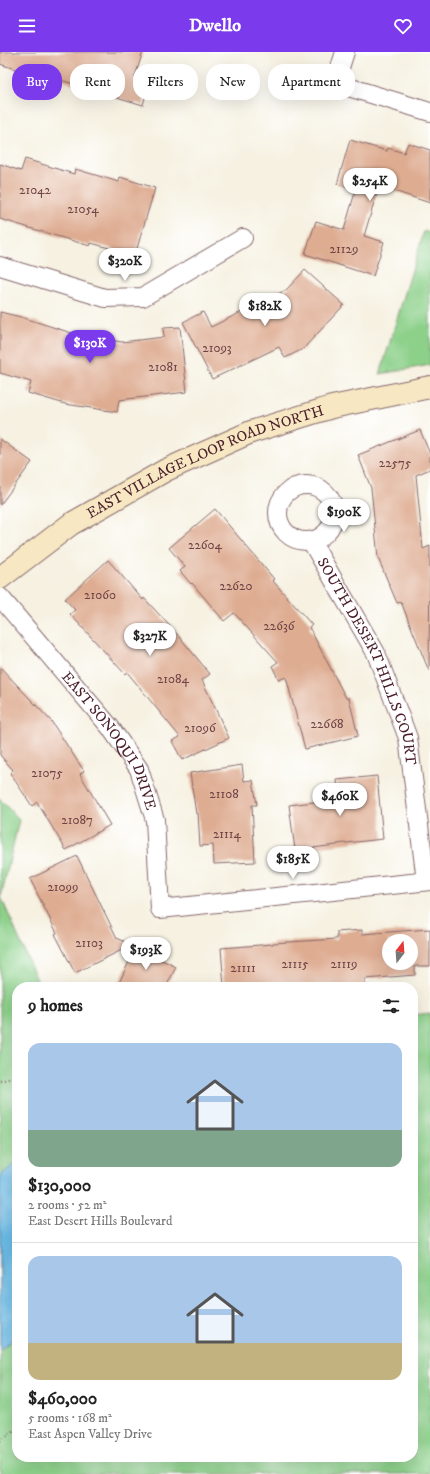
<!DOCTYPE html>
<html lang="en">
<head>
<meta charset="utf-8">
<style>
	:root { --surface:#fff; --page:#f6f6f6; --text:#222; --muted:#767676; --line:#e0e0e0; --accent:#7c3aed }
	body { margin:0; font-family:"IM FELL DW Pica",serif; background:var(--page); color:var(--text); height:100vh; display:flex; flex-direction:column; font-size:15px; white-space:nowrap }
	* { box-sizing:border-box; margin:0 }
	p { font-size:13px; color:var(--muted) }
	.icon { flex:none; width:22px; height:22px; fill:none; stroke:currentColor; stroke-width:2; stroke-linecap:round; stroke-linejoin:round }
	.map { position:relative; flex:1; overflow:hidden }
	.panel { position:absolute; left:12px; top:930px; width:406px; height:480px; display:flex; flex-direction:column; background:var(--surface); border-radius:16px; box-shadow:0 4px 16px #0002 }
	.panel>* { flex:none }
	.hud { position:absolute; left:12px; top:12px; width:406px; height:36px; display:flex; gap:8px }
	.needle { width:26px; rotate:17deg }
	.fabs { position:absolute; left:382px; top:882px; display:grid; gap:8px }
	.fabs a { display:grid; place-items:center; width:36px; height:36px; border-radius:50%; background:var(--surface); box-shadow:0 4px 16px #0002; font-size:20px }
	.price { position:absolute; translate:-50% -34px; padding:0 9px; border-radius:14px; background:#fff; color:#222; font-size:13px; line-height:26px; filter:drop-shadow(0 1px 2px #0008) }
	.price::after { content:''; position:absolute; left:50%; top:24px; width:12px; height:9px; margin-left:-6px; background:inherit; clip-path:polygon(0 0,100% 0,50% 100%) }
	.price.active { background:var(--accent); color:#fff }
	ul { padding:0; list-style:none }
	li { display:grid; align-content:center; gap:8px; height:212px; padding:0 16px }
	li+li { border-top:1px solid var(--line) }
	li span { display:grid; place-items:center; height:124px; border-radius:12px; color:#555 }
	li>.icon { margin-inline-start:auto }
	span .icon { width:72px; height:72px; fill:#fffc; stroke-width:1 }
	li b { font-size:17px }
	h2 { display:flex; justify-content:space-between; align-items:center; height:48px; padding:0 16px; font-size:17px }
	.tag { padding:0 14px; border-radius:16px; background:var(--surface); box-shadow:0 4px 16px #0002; font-size:14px; line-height:36px }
	.tag.active { background:var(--accent); color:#fff }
	header { display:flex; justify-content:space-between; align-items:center; height:52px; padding:0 16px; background:var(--accent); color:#fff; font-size:18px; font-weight:700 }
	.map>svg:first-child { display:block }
	.green { fill:#8cd08a; stroke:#6b785a }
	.water { fill:#6abae5; stroke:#5a6c88 }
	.building { fill:#deac91; fill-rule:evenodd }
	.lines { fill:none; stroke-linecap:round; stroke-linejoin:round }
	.street-casing { stroke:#86686b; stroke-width:20 }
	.secondary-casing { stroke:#86686b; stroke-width:24 }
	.path { stroke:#86686b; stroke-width:2.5; stroke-dasharray:1 3; stroke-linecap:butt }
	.street { stroke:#fff; stroke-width:18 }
	.secondary { stroke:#f7e8c3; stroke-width:22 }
	.labels { text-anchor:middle; stroke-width:3.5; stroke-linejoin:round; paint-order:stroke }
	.number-label { font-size:13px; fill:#6f4244 }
	.street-label { font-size:15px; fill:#4a1f2b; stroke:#fff }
</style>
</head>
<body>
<header><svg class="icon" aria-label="menu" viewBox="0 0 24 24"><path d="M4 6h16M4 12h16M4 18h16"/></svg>Dwello<svg class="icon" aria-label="heart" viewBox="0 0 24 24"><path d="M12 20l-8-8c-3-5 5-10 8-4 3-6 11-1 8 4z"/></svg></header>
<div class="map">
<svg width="430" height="1422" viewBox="0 0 430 1422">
	<rect width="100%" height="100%" fill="#fff"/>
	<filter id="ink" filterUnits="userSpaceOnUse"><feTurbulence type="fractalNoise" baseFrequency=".025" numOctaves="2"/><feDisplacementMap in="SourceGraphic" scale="8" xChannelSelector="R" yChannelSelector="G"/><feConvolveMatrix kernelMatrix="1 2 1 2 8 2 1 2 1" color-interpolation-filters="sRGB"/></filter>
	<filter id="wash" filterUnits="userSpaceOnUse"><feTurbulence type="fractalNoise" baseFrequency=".012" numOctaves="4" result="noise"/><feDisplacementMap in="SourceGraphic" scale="16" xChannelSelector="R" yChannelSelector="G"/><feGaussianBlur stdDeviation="0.9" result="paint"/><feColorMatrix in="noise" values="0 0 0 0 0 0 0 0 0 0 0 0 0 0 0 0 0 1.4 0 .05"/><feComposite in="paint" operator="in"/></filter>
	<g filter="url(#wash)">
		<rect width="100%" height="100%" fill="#f6f1e1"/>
		<path class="green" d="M424,179L430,181V313L380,322Z
			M0,747L19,768L1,845L40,935H17V1405H413V963L430,961V1422H0Z"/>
		<path class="water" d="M17,1110V1282L16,1285L0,1298V1124Z"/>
		<g id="blocks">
			<path class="building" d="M0,0H143L134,27L149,31L143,53L54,26L53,30L0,12Z
				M350,88L387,99L388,96L404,101L408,91L430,98V151L379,134L364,184L384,190L373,224L305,202L316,169L344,178L356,137L337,132Z
				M25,107L74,122L75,117L119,130L120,125L155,136L135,203L91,191L90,194L0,167V112L21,119Z
				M305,218L344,253L303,297L285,306L279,295L212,327L183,270L203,260L211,275L286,238Z
				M0,260L21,265L78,283L122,290L164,285L163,276L180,275L187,340L119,348L117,360L65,352L28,341L31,330L0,321Z
				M420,378L430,402V417L416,423L423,497L430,494L429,619L401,550L397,551L378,506L371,436L358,403Z
				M0,387L32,410L0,453Z
				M215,457L274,527L272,528L312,573L309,575L346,646H349L358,684L305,697L286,625L279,628L272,614L278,610L234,561L224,569L192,531L191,532L180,519L185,515L169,496Z
				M108,508L143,548L144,546L178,583L210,622L202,628L229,686L182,708L172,689L180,685L127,620L125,622L70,562L75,558L65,547Z
				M0,615L51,669L84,719L80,722L110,773L66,798L37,750L32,754L10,721L13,718L0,703Z
				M242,713L244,729L253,728L257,753H252L255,810L214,812L213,793L200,794L198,761L196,762L190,721Z
				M377,724L383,787L337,792V793L295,798L289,753L339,747L337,728Z
				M77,804L117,886L132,893L75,921L55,882L57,881L30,827Z
				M430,877V914H415V923L365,927V935H305V932L266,934V935H224L221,896L273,892V891L337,887V880L362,878V882ZM389,889H411V911H389Z
				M136,895L176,915L166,935H117Z"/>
		</g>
	</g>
	<g filter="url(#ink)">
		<use href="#blocks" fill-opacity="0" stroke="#86686b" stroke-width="1"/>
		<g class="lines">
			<defs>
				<g id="street">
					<path d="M345,0L335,31L430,60"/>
					<path d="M0,214L105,246L143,245L243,186"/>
					<circle cx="306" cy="461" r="28"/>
					<path id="s1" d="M311,489L376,601L408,686L426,829"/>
					<path id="s2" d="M0,545L110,675L139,717L155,768L160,857L430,829"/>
				</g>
				<g id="secondary">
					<path id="s3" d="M0,526L71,472L166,418L251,380L332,355L430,335"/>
				</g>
			</defs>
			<use href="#street" class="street-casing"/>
			<use href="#secondary" class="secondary-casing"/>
			<path class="path" d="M0,1029L17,1025
				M0,1389L17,1376"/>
			<use href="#street" class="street"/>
			<use href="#secondary" class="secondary"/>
		</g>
	</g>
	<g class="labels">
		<g class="number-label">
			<text x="35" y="142">21042</text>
			<text x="83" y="161">21054</text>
			<text x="344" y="201">21129</text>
			<text x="217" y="300">21093</text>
			<text x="163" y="319">21081</text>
			<text x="395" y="415">22575</text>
			<text x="205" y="497">22604</text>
			<text x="236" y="538">22620</text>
			<text x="100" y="547">21060</text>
			<text x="279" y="578">22636</text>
			<text x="173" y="631">21084</text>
			<text x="327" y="676">22668</text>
			<text x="200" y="680">21096</text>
			<text x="47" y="725">21075</text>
			<text x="224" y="746">21108</text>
			<text x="77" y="772">21087</text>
			<text x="227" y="786">21114</text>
			<text x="63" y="839">21099</text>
			<text x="89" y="895">21103</text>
			<text x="295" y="916">21115</text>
			<text x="344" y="916">21119</text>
			<text x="243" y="920">21111</text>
		</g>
		<g class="street-label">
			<text dy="5" stroke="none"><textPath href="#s3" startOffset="238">EAST VILLAGE LOOP ROAD NORTH</textPath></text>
			<text dy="5" stroke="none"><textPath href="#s1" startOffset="134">SOUTH DESERT HILLS COURT</textPath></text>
			<text dy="5" stroke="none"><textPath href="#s2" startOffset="182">EAST SONOQUI DRIVE</textPath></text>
		</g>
	</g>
</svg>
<div class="fabs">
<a><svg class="needle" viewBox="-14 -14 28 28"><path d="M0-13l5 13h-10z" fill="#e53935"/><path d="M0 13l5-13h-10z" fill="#767676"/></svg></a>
</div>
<b class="price" style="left:370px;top:150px">$254K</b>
<b class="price" style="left:125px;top:230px">$320K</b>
<b class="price" style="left:265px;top:275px">$182K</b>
<b class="price active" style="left:90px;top:312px">$130K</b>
<b class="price" style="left:344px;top:481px">$190K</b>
<b class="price" style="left:150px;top:605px">$327K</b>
<b class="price" style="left:340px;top:765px">$460K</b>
<b class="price" style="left:293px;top:828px">$185K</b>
<b class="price" style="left:146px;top:919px">$193K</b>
<div class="hud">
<a class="tag active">Buy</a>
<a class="tag">Rent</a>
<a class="tag">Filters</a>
<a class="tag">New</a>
<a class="tag">Apartment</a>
</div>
<section class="panel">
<h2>9 homes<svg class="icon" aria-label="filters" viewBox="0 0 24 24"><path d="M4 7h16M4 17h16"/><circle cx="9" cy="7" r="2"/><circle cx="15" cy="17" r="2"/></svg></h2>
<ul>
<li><span style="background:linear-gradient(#a9c7e8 70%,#7fa58c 0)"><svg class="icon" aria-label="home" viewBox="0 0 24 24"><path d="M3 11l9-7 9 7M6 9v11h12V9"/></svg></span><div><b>$130,000</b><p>2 rooms · 52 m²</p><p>East Desert Hills Boulevard</p></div></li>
<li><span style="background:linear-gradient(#a9c7e8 70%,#c2b280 0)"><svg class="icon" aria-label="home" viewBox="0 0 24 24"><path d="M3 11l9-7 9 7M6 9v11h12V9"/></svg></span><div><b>$460,000</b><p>5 rooms · 168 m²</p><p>East Aspen Valley Drive</p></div></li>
</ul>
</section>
</div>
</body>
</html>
